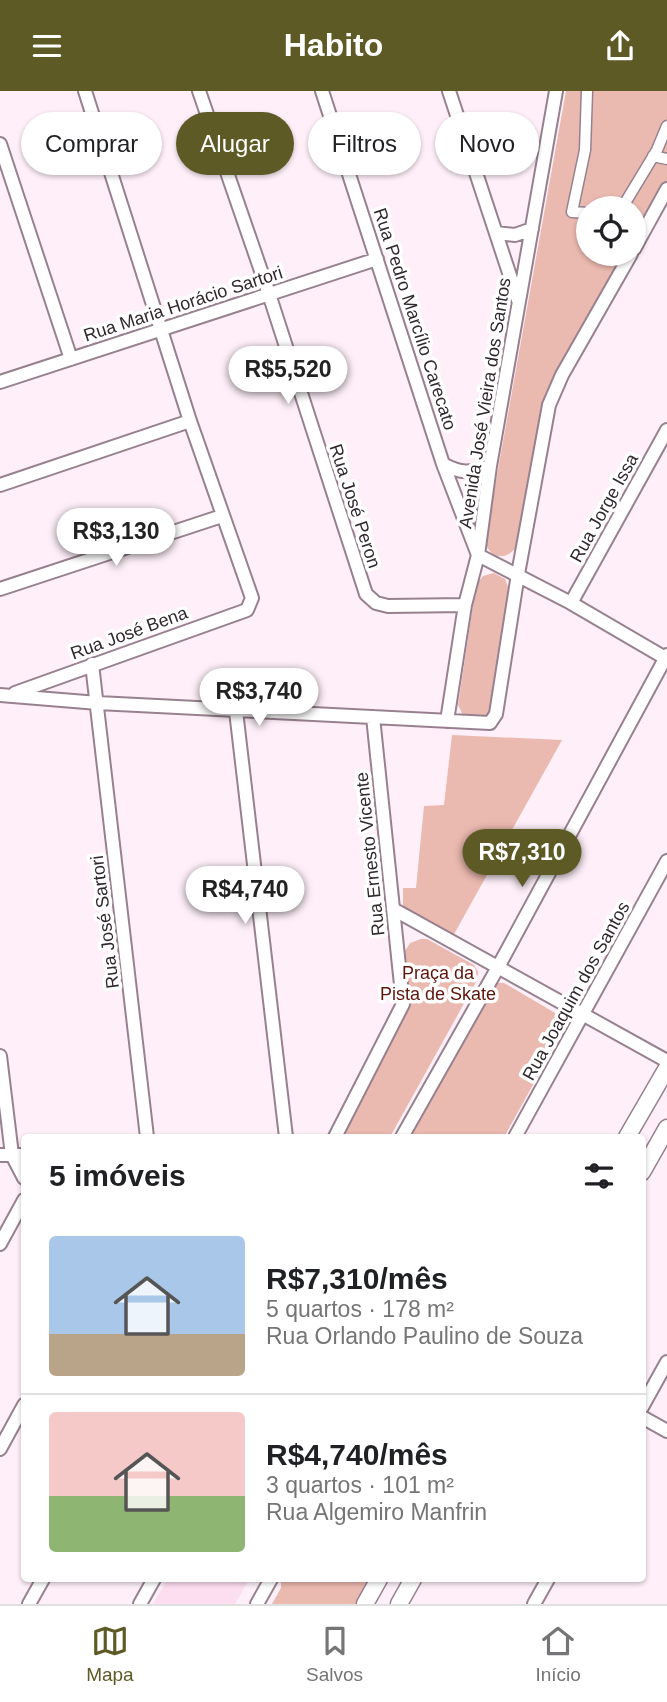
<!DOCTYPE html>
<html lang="pt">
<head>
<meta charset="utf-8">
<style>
	:root { --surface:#fff; --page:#f6f6f6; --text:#202124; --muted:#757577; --line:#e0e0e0; --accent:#5e5a26 }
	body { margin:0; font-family:Helvetica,sans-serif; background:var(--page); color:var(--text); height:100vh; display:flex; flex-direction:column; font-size:26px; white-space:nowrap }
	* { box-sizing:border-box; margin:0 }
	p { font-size:23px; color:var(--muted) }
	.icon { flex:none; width:38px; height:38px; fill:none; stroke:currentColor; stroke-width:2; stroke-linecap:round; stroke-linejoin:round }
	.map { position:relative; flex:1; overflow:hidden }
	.drawer { position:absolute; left:21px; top:1043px; width:625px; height:448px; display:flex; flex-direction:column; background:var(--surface); border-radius:7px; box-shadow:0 2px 5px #0004 }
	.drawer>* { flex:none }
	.banner { position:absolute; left:21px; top:21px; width:626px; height:63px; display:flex; gap:14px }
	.controls { position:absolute; left:576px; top:105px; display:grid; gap:14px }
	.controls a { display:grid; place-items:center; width:70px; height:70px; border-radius:50%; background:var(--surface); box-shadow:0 2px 5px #0004; font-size:35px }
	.price { position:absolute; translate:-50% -60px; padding:0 16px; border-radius:24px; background:#fff; color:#222; font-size:23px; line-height:46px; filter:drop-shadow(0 2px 4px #0008) }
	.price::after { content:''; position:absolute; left:50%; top:42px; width:21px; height:16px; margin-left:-10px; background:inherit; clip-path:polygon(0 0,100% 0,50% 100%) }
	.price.selected { background:var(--accent); color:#fff }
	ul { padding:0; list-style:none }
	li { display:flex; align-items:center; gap:21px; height:175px; padding:0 28px }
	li+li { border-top:2px solid var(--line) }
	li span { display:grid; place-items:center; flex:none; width:196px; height:140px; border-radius:7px; color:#555 }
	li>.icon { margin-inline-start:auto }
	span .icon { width:84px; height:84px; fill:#fffc; stroke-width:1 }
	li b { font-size:30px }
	h2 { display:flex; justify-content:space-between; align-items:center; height:84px; padding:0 28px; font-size:30px }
	.tag { padding:0 24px; border-radius:32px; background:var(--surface); box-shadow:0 2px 5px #0004; font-size:24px; line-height:63px }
	.tag.selected { background:var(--accent); color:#fff }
	header { display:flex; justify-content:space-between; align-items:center; height:91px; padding:0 28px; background:var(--accent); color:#fff; font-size:32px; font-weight:800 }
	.tabs { display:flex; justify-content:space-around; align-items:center; height:98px; border-top:2px solid var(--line); background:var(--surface); font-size:19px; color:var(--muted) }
	.tabs a { display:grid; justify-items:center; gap:4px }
	.tabs .selected { color:var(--accent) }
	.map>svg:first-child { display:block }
	.built { fill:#fdddf0 }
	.green { fill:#eab9af }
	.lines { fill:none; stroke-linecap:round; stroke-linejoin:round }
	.pedestrian-casing { stroke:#98818f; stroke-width:13 }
	.minor-casing { stroke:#98818f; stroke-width:16 }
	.tertiary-casing { stroke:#98818f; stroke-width:19 }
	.pedestrian { stroke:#fff; stroke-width:10 }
	.minor { stroke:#fff; stroke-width:12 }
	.tertiary { stroke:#fff; stroke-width:16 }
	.labels { text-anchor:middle; stroke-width:7; stroke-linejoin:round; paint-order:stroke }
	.street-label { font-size:18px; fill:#31282d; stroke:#fff }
	.park-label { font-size:18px; fill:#5e150c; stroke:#fff }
</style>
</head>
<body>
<header><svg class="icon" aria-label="menu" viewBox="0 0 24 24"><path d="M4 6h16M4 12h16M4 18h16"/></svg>Habito<svg class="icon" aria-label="share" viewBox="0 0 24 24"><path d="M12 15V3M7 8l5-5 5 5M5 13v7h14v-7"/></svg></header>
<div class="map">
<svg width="667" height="1513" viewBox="0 0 667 1513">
	<rect width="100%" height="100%" fill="#feeff8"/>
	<path class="built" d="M168,1488H249L235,1513H153Z"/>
	<path class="green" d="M566,0H667V89L634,147V117H588V163H625L547,299L542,317L517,455C507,470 490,468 485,451Z
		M494,482L505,488L509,498L491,616L486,626H464L458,614L476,494L483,485Z
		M452,644L562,649L453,845L403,817V797H416L424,715L444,714Z
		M421,848H427L474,874L478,881L477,889L390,1046H341L408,913L405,860L410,852Z
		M497,892H504L562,926L565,931L564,938L504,1046H407L492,893Z
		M281,1488H373L358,1513H272L281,1497Z"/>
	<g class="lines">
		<defs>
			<path id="pedestrian" d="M587,0L585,59L572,121L588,122
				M653,65L667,68
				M622,117L657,59L667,35"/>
			<path id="minor" d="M199,0L269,203L366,503L376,512L388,515L465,514
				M322,0L443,373L478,464L571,512L667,568
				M449,0L518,209
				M0,53L71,268
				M496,142L515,144L532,138
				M634,158L667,98
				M0,291L377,168
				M443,373C461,383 471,382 490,375
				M0,394L190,330
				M0,498L222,425
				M571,512L667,339
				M92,573L147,1046
				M15,602L247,519L252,507L190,330L85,0
				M0,604L98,612L490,632L496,623L518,483L549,314L562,284L631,163
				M236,620L286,1046
				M447,630L465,514L478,464L490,375L556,0
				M393,818L667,970
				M0,965L12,1064L24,1087
				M335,1046L403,913L373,626
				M402,1046L497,878L667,564
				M515,1046L667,770
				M0,1064H24
				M0,1153L24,1109
				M642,1316L667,1271
				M642,1326L667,1340
				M0,1358L24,1314
				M29,1513L43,1488
				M140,1513L154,1488
				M257,1513L271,1488
				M534,1513L548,1488"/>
			<path id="tertiary" d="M627,1046L667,977
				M642,1081L667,1037
				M365,1513L379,1488
				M399,1513L413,1488"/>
		</defs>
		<use href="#pedestrian" class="pedestrian-casing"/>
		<use href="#minor" class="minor-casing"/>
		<use href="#tertiary" class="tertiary-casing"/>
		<use href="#pedestrian" class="pedestrian"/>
		<use href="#minor" class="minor"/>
		<use href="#tertiary" class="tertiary"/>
	</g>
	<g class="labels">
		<g class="street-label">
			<text transform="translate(183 213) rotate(-18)" y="6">Rua Maria Horácio Sartori</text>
			<text transform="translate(415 228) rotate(72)" y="6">Rua Pedro Marcílio Carecato</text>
			<text transform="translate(485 312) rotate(-81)" y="6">Avenida José Vieira dos Santos</text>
			<text transform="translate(355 415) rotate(72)" y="6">Rua José Peron</text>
			<text transform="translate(604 417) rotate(-61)" y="6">Rua Jorge Issa</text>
			<text transform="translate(129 542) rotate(-20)" y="6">Rua José Bena</text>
			<text transform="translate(370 763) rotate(-96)" y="6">Rua Ernesto Vicente</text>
			<text transform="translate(105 831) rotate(-97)" y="6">Rua José Sartori</text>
			<text transform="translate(576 900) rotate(-61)" y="6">Rua Joaquim dos Santos</text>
		</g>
		<g class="park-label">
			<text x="438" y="888">Praça da<tspan x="438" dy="21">Pista de Skate</tspan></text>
		</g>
	</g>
</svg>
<div class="controls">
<a><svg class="icon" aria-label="locate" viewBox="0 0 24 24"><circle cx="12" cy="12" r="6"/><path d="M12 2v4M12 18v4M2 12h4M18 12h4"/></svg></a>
</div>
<b class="price" style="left:288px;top:315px">R$5,520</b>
<b class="price" style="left:116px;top:477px">R$3,130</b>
<b class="price" style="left:259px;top:637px">R$3,740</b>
<b class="price selected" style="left:522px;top:798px">R$7,310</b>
<b class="price" style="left:245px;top:835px">R$4,740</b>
<div class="banner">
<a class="tag">Comprar</a>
<a class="tag selected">Alugar</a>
<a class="tag">Filtros</a>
<a class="tag">Novo</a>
</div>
<section class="drawer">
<h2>5 imóveis<svg class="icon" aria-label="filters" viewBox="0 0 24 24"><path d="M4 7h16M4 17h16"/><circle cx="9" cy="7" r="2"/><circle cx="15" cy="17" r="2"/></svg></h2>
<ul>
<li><span style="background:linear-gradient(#a9c7e8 70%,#b9a48a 0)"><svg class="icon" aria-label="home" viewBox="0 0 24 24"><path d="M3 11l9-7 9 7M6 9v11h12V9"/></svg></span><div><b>R$7,310/mês</b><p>5 quartos · 178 m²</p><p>Rua Orlando Paulino de Souza</p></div></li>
<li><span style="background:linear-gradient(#f6c9c9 60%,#8fb573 0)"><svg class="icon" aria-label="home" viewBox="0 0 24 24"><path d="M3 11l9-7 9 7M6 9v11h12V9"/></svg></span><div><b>R$4,740/mês</b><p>3 quartos · 101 m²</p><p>Rua Algemiro Manfrin</p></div></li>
</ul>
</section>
</div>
<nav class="tabs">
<a class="selected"><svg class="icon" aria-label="map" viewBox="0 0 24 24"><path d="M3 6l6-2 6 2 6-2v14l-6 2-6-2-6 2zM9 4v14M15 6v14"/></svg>Mapa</a>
<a><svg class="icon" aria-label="saved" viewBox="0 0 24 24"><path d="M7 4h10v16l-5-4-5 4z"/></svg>Salvos</a>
<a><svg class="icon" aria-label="home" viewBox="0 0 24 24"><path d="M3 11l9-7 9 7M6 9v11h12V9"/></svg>Início</a>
</nav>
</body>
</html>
